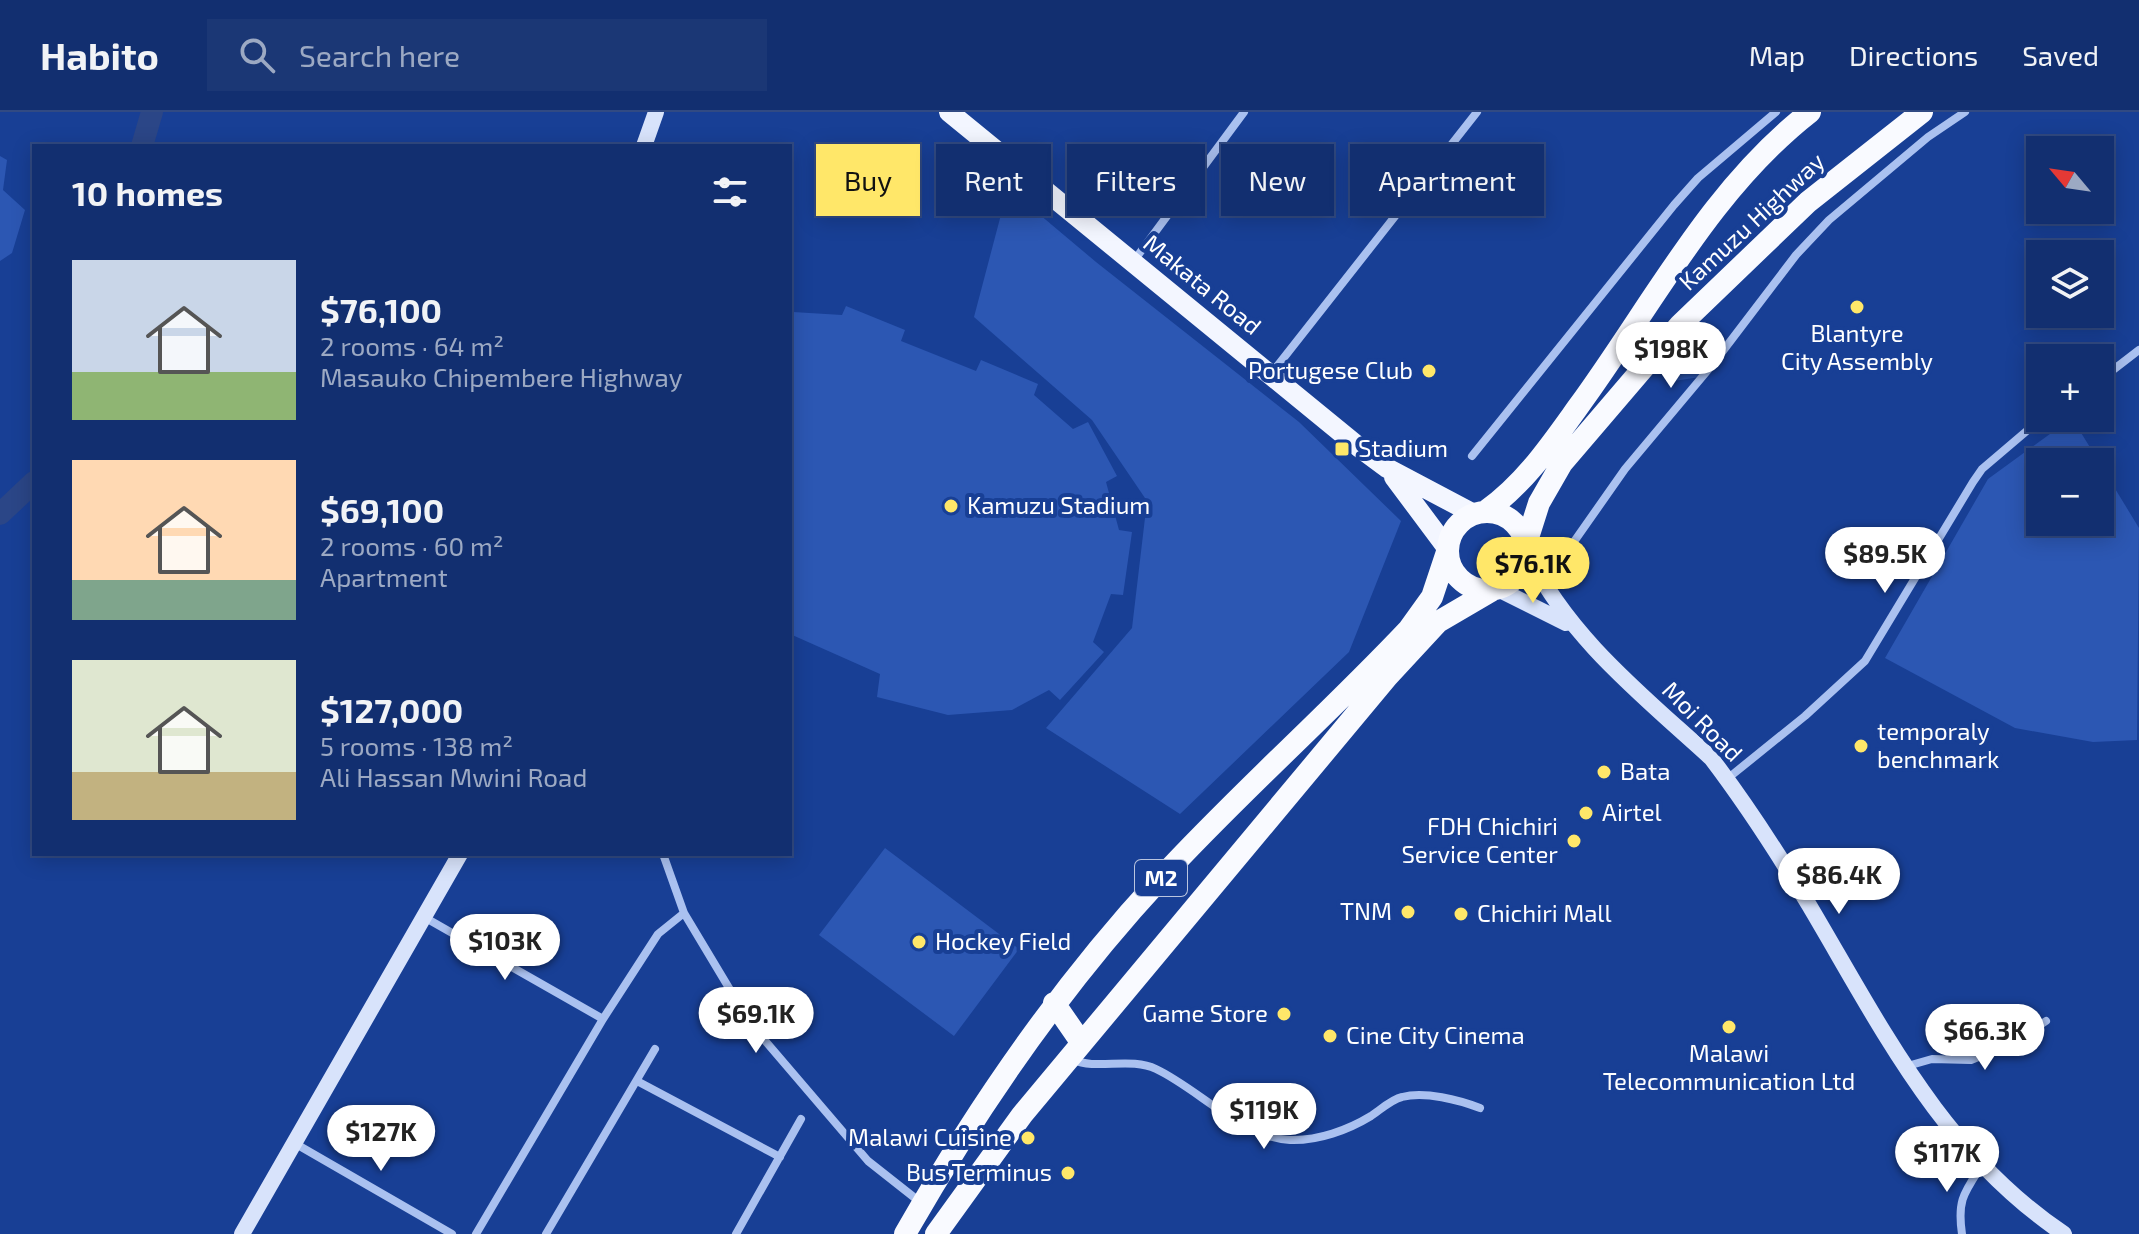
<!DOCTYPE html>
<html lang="en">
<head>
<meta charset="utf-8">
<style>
	:root { --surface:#122f70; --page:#1b3775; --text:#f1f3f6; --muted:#9ca9c3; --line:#314a83; --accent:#ffe769 }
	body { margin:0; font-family:"Exo 2",sans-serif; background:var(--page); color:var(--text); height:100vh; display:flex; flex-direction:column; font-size:30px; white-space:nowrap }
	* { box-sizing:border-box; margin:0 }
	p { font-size:26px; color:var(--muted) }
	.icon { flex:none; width:44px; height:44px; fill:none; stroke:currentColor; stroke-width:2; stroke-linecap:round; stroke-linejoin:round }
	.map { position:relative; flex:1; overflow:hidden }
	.side { position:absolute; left:32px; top:32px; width:760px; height:712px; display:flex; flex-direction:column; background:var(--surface); border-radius:0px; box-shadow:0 4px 20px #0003,0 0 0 2px var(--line) }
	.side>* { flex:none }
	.hud { position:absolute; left:816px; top:32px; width:760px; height:72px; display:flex; gap:16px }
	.needle { width:52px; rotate:299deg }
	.fabs { position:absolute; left:2026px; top:24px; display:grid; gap:16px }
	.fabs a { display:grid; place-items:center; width:88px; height:88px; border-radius:0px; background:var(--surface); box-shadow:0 4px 20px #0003,0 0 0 2px var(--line); font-size:40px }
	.price { position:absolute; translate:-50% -68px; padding:0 18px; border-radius:28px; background:#fff; color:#222; font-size:26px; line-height:52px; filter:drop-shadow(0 2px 4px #0008) }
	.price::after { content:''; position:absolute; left:50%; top:48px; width:24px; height:18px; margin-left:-12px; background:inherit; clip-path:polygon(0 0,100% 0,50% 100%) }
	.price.selected { background:var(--accent); color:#111 }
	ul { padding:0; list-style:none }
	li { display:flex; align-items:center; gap:24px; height:200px; padding:0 40px }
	li span { display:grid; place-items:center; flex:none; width:224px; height:160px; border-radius:0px; color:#555 }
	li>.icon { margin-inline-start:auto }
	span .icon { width:96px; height:96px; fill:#fffc; stroke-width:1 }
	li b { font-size:34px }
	h2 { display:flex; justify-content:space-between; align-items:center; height:96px; padding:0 40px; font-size:34px }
	.tag { padding:0 28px; border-radius:0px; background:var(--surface); box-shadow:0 4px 20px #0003,0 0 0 2px var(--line); font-size:28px; line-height:72px }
	.tag.selected { background:var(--accent); color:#111 }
	header { display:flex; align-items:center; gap:48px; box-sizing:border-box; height:112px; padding:0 40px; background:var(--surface); border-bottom:2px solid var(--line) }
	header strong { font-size:38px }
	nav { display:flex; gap:44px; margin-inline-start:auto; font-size:28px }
	.search { width:560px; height:72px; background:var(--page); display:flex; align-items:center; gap:20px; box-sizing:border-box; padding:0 28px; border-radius:0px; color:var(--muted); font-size:30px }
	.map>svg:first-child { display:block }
	.green { fill:#2c57b3 }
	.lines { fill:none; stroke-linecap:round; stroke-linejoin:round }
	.river { stroke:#2b4687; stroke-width:22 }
	.minor { stroke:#aac1f0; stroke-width:8 }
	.secondary { stroke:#d8e3fb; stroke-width:16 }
	.primary { stroke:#f3f6ff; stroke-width:20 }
	.trunk { stroke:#f9faff; stroke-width:22 }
	.poi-dot { fill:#ffe769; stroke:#183f95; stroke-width:3 }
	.labels { text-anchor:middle; stroke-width:8; stroke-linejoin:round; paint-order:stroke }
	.shield { fill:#183f95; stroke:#bac5df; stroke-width:2 }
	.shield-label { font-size:22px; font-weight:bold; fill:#fff }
	.street-label { font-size:24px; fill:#fff; stroke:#183f95 }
	.poi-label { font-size:24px; fill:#fff; stroke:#183f95; text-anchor:start }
</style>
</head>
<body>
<header>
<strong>Habito</strong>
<div class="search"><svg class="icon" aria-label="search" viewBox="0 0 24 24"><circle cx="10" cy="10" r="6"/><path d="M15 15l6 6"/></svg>Search here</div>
<nav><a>Map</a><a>Directions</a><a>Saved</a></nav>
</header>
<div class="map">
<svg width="2139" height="1122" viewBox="0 0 2139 1122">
	<rect width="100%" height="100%" fill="#183f95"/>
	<path class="green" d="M0,44L7,48L3,78L25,98L12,141L0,149Z
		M1008,76L1096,150L1299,310L1401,409L1349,540L1180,702L1046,616L1132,516L1147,389L1092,308L974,205Z
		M790,191L793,200L842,203L846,194L905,218L901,229L976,259L981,248L1038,272L1034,283L1073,317L1088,310L1117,364L1106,370L1119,418L1132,420L1123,483L1111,482L1093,530L1104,540L1060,588L1049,578L1012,598L948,603L877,585L880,562L790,522Z
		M1716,221L1700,265L1674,269L1672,243L1679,228Z
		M2072,306L2099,350H2040V410H2100V352L2139,416L2137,628L2093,630L2015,616L1885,546L1988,367Z
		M885,736L1019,837L954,924L819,823Z"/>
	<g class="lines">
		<path class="river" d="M142,34L152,0
			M0,402L34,370"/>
		<path class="minor" d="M1133,150L1244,0
			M1271,262L1477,0
			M2100,268L2139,238
			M1472,344L1674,93L1698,66L1776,0
			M1545,471L1625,357L1713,252L1796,143L1829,108L1928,25L1965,0
			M1727,667L1805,604L1865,549L1973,370L1982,357L2042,306
			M663,742L684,801L750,911L868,1049L920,1090
			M424,805L603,907
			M1073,948C1097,958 1131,945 1156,957C1197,976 1243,1026 1290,1028C1318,1029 1348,1018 1371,1004C1380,998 1392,987 1402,985C1425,979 1459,988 1480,996
			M1904,955L1932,947L1971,948L2013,931L2046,909
			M637,969L780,1045
			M296,1032L452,1122
			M476,1122L603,907L658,822L684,801
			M546,1122L655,937
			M736,1122L801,1007
			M1962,1122C1957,1088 1964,1081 1982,1053"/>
		<path class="secondary" d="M644,34L656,0
			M1527,440C1568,525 1642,583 1711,646C1746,692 1779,743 1809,793C1882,916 1941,1039 2064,1122
			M1498,477L1566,511
			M242,1122L460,742"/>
		<path class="primary" d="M949,0L1360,336L1387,356L1474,402
			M1394,365L1447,436"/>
		<path class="trunk" d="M1486,399C1525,371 1550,334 1578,295C1652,194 1710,78 1810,0
			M1448 439a39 39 0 1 1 78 0a39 39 0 1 1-78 0Z
			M1526,432L1539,391L1562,351L1680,213L1808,90L1922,0
			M1054,891L1081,930
			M905,1122C978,994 1060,875 1160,767C1239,681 1328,603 1409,517L1432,485L1447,440
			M936,1122L1022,1003L1388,564L1438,510L1491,479"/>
	</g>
	<g class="poi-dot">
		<circle cx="1857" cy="195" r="8"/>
		<circle cx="1429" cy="259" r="8"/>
		<rect x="1334" y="329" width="16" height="16" rx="4"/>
		<circle cx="951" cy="394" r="8"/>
		<circle cx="1861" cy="634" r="8"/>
		<circle cx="1604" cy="660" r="8"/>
		<circle cx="1586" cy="701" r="8"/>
		<circle cx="1574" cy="729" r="8"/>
		<circle cx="1408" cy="800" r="8"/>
		<circle cx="1461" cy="802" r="8"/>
		<circle cx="919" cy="830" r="8"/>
		<circle cx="1284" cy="902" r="8"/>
		<circle cx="1729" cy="915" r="8"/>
		<circle cx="1330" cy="924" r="8"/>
		<circle cx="1028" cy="1026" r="8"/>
		<circle cx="1068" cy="1061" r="8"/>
	</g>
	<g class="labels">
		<rect class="shield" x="1135" y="748" width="52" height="36" rx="6"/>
		<g class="shield-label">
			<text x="1161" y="774">M2</text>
		</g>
		<g class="street-label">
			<text transform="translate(1752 110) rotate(-43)" y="8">Kamuzu Highway</text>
			<text transform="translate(1202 173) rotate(39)" y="8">Makata Road</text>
			<text transform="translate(1702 610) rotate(45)" y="8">Moi Road</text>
		</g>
		<g class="poi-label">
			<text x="1857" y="230" text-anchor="middle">Blantyre<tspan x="1857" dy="28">City Assembly</tspan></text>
			<text x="1413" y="267" text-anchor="end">Portugese Club</text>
			<text x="1358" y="345">Stadium</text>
			<text x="967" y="402">Kamuzu Stadium</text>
			<text x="1877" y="628">temporaly<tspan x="1877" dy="28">benchmark</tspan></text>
			<text x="1620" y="668">Bata</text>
			<text x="1602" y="709">Airtel</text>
			<text x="1558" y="723" text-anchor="end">FDH Chichiri<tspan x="1558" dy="28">Service Center</tspan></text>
			<text x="1392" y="808" text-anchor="end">TNM</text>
			<text x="1477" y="810">Chichiri Mall</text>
			<text x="935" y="838">Hockey Field</text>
			<text x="1268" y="910" text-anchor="end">Game Store</text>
			<text x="1346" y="932">Cine City Cinema</text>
			<text x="1729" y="950" text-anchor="middle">Malawi<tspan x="1729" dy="28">Telecommunication Ltd</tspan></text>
			<text x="1012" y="1034" text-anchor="end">Malawi Cuisine</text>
			<text x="1052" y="1069" text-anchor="end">Bus Terminus</text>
		</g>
	</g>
</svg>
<div class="fabs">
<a><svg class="needle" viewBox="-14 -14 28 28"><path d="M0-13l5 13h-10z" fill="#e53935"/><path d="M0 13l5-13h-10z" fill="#9ca9c3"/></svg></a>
<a><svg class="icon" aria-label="layers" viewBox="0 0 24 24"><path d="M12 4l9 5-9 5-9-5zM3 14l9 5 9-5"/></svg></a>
<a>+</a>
<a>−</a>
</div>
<b class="price" style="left:1671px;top:278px">$198K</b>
<b class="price" style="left:1885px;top:483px">$89.5K</b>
<b class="price selected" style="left:1533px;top:493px">$76.1K</b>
<b class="price" style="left:1839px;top:804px">$86.4K</b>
<b class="price" style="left:505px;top:870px">$103K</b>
<b class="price" style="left:756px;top:943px">$69.1K</b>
<b class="price" style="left:1985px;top:960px">$66.3K</b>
<b class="price" style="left:1264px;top:1039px">$119K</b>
<b class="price" style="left:381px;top:1061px">$127K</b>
<b class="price" style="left:1947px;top:1082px">$117K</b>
<div class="hud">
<a class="tag selected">Buy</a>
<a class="tag">Rent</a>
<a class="tag">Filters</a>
<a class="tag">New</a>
<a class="tag">Apartment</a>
</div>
<section class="side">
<h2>10 homes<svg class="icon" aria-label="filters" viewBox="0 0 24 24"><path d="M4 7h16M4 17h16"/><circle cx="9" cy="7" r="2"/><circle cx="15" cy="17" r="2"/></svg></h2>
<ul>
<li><span style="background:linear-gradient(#c9d6e8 70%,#8fb573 0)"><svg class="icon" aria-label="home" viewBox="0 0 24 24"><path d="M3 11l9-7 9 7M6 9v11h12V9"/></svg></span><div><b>$76,100</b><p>2 rooms · 64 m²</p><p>Masauko Chipembere Highway</p></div></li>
<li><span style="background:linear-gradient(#ffd9b3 75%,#7fa58c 0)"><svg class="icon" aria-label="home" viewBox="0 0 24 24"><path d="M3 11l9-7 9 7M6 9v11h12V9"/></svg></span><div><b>$69,100</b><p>2 rooms · 60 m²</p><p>Apartment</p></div></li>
<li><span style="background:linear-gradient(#dfe7d0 70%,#c2b280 0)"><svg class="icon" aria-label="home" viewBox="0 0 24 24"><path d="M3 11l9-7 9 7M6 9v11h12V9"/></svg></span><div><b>$127,000</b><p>5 rooms · 138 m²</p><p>Ali Hassan Mwini Road</p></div></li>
</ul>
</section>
</div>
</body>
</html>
